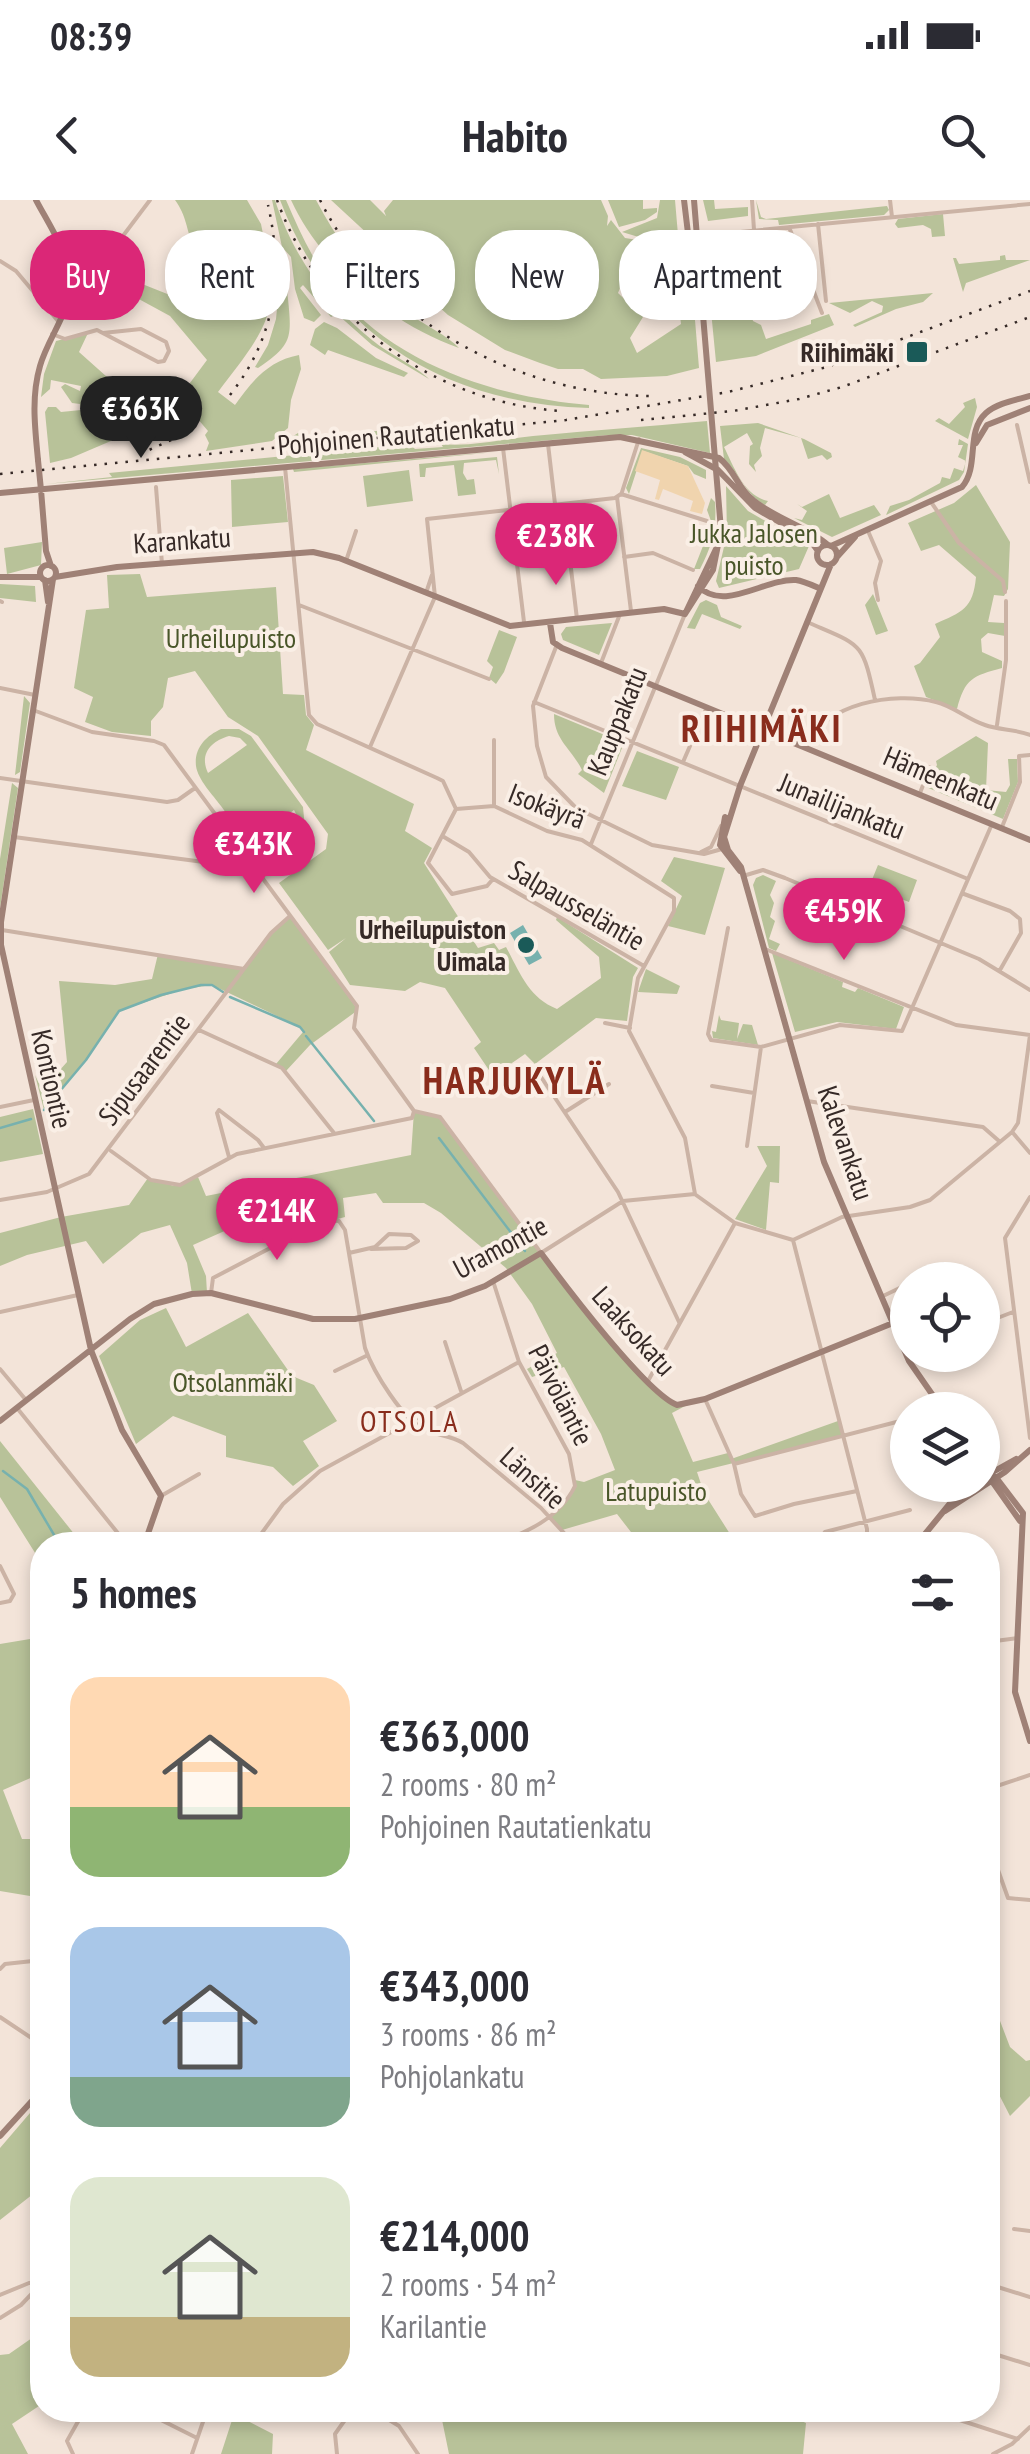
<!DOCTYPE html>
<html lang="en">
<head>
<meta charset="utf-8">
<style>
	:root { --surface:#fff; --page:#f7f7f7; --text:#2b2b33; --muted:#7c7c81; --accent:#db2777 }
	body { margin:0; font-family:"PT Sans Narrow",sans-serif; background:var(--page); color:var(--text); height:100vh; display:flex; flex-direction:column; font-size:38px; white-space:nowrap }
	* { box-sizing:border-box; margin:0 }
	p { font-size:32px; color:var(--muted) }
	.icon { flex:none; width:55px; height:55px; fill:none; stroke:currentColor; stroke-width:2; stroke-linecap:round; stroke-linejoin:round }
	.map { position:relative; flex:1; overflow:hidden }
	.side { position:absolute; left:30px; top:1332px; width:970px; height:890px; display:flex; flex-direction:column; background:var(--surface); border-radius:40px; box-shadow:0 5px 15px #0003 }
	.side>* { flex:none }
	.guide { position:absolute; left:30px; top:30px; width:970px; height:90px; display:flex; gap:20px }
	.tools { position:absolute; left:890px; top:1062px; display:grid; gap:20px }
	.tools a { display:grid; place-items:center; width:110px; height:110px; border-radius:50%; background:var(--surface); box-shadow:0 5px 15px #0003; font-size:50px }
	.price { position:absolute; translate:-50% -85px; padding:0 22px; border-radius:35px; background:var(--accent); color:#fff; font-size:32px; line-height:65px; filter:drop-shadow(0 2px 5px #0008) }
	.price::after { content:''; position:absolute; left:50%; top:60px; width:30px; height:22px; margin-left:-15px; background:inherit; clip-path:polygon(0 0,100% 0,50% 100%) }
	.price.on { background:#222; color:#fff }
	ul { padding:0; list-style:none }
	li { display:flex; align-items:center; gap:30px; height:250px; padding:0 40px }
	li span { display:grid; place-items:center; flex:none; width:280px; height:200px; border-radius:30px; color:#555 }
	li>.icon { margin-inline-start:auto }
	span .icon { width:120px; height:120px; fill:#fffc; stroke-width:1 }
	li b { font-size:42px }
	h2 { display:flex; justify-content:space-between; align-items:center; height:120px; padding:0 40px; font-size:42px }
	.chip { padding:0 35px; border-radius:40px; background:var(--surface); box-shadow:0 5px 15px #0003; font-size:35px; line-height:90px }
	.chip.on { background:var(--accent); color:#fff }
	.status { display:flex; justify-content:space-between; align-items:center; height:70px; padding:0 50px; background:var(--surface); direction:ltr }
	.status svg { height:28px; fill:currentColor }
	header { display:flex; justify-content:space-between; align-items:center; height:130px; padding:0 40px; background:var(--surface); font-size:45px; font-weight:700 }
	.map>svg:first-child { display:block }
	.green { fill:#b8c299; fill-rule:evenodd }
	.sand { fill:#f0d4ae }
	.water { fill:#77b1ae }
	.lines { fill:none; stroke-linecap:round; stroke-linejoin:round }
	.stream { stroke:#77b1ae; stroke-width:2.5 }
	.street { stroke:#cbb3a5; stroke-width:4 }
	.secondary { stroke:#9f8176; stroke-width:6 }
	.rail { stroke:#362a27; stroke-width:2.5; stroke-dasharray:2.5 8; stroke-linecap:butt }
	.secondary-bridge { stroke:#9f8176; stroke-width:6 }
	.poi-dot { fill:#1a5a58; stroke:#faefe6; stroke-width:4 }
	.labels { text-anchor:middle; stroke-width:8; stroke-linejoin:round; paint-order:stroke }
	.poi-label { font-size:28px; font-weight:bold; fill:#362a27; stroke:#faefe6; text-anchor:end }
	.street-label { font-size:28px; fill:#362a27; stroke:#faefe6 }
	.park-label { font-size:28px; fill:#495629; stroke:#faefe6 }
	.neighbourhood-label { font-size:30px; letter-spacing:2.5px; fill:#892c1c; stroke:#faefe6 }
	.district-label { font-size:38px; font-weight:bold; letter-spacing:2.5px; fill:#892c1c; stroke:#faefe6 }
</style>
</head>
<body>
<div class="status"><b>08:39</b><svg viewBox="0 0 49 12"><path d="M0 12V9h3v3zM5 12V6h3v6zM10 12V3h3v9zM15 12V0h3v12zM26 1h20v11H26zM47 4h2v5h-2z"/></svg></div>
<header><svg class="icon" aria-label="back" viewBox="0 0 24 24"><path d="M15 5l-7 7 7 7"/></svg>Habito<svg class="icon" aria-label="search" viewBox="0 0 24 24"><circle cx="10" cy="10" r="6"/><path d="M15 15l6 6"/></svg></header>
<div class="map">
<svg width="1030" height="2254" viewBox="0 0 1030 2254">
	<rect width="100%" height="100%" fill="#f3e4d9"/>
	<path class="green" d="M175,0H247L261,24L265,44L256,51L241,78L227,82C215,73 199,60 193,46C186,28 187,17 175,0Z
		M272,0H275C292,54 328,105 372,140C389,154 416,166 429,179L372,145L337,114L331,117L303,85L300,88L321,115L314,122L304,118L295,89L291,57L282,47Z
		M280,0H286C300,33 316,67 339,95C398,166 500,198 589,205V208C448,204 331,136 280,0Z
		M291,0H316C339,44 369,84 409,114C425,125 448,136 459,148C391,124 321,66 291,0Z
		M331,0H370L386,16L384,11L393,0H601L608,16L607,26L611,20L625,38L644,41V45L628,54L626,73L618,93L643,117L630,138L637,153L681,124L675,74L694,108L699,168L667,176L601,179L583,169H558L540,163L505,150L448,115L386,59L384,49Z
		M608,0H643V9L657,8V12L645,20L619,27Z
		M660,0H675L678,35L642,38L622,32L657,18Z
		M703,0H714L715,9L748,7V16L708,21Z
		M756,0L761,17L766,19L887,6L889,10L884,15L779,25L778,20L759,19Z
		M943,14L945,36L932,37L931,29L923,25L898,28L895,24L898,19Z
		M1005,55L1006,60H1030L966,83L963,92L953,58H956L959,64L1000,60V56Z
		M263,56L266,57C287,113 248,151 218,192L235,205C252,181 268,161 299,155L301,169L291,200L288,228L272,241L206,251L209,243L205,235L208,231L197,218L183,213L169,222L171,232L150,242L139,241L132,232L71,258L50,263L45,212L48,207H56L61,212L81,210L80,204L72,203L61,187L65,184L80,191L81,186L51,180L50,189L41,197L44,174L56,141L88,133L79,152L107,177L184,191L207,160L170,116L113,85L117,74L190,103L222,85L232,90L243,88Z
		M282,59C290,72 286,85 288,99C292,138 292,145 258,168L255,167L268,145L276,119Z
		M746,61C751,82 747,101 753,121L761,125L766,139L811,124V120L829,114L834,125L756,156L716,162L708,80L732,76L731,67Z
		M933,93L923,102L896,109L855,127L853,125L882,112L883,106L872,101L850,113L829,103Z
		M324,122L337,128L376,158L408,173L404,177L328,150L325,155L310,145L315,129Z
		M975,198L977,207L968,239L935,221L939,218L949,224L965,207L963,203Z
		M707,221L710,253L632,235H609L46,284L112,277L109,273L410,244L415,249L443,247L441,244C471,247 503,239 533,236C594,230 645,227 707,221Z
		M758,223L804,239L831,253L832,257L827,260L822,255L808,259L801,238L765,228L760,248L762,256L754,265L756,272L749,264L750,246L753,244L747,233L724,247C734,267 744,296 768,301L765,305C745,294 740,274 724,259L720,226Z
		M465,224V227L439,230L284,242L298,233L312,236Z
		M959,239L968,244L964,272L959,280L886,315L890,306L909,300L940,283L942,277L950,279L954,268L963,271L966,261L958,257L963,245H958Z
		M641,248L680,257L706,270V279L694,274L688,266L643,251L629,294L626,288Z
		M495,252L294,272L293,269Z
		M497,257L499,274L496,260L464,263L463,273L467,280L474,279L476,294L458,296L454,265L426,268L425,277H420L419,264Z
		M409,270L413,301L367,307L363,276Z
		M283,276L288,322L232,327L231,280Z
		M976,285L1010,342L1008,389L1004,396L994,395L988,422L1004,423L1005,436L988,433L981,439L982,452L1002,461V468C973,476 965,478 957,509L926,497L914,466L920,463L940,437L935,424C962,412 973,409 976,377L939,345L921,351L908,323L954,303Z
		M726,286L748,311L809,346L799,369L719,388L716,381L727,334Z
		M829,294L840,318L874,305L881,315L832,337L794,318L802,320L807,311L797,304L802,307Z
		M711,298L715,302C717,328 712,346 700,369H694L703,346L699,344L701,335L694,334L696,326L708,330L711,321L707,310Z
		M585,305L590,348L554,352L553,347L557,346L553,309Z
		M42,342L41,365L7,374L4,348Z
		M140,374L147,397L276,387L283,494L304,495L306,515L314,525L306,550L414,604L405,631L432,648L424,663L478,748L494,743L499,750L506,747C520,773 529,798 557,809L601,778L599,757L556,720L557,717L638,768L633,777L627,821L596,818L535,864L525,854L493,876L474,848L481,842L445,788L420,782L405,791L350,785L329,752L346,738L328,750L279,683L326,649L328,634L258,536L228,517L195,471L168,478L163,507L151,521V536L112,532L85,522L93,497L74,488L86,410L109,408L107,375Z
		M0,384L35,386L36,402L0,398Z
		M873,394L888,431L876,435L865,405Z
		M706,400L717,405L721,417L742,426L740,429L702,414L695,429L687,428L700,403Z
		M612,423L599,455L563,440L561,434L566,427Z
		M499,430L517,437L504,472L496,484L489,478L493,467L487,461Z
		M24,496L30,503L20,572L15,575Z
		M554,514L624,543L604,593L578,574L582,570C571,548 554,540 554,514Z
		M221,529H239L251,536L303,607L305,628C279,691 242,634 221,606C213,595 198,580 196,566C194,548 206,536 221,529ZM229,536L240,538L247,545L208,573C199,554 211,541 229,536ZM294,610C306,630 289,644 269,647L255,638Z
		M976,536L988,543L986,590L1006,592L1010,585L1008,559H1017L1018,582L1003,619L926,587L937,565L936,561Z
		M637,551L679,567L666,600L622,586Z
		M12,583L18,588L0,708V659Z
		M674,657L725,668L705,735L668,726L682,696L661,681Z
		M878,665L917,680L909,702L869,687Z
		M763,675L776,681L770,695L774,703L770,717L775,721L769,739L780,744L776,751L769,748L753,685L756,678Z
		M290,716L358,810L310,845L286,871L276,864L303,832L300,827L212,785L184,789L119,811L86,860L44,910L35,875L42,890L67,862L59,781L115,785L152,779L158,754L244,769L271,733Z
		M772,753L843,782L842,787L855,792L858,788L904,807L896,829L837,822L795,832Z
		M646,769L680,786L677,794L638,792Z
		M719,815L721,820L739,823L737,839L743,824L752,825L758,845L713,838L712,831L716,832Z
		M33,909L43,954L0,962V917Z
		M414,911L440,917L588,1114L668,1201L687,1205L672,1213L693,1262L728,1253L731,1259L734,1258L838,1221L843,1236L697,1272L704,1293L737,1345H641L617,1314L562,1330L549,1316L571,1295L575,1280L584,1282L615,1270L601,1234L564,1167L532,1177L527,1169L557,1153L532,1104L506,1068L441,1013L424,1003H383L376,993L343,998L345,1017L313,1026L303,1008L247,1021L193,1045L206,1076L207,1093L192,1094L187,1063L170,1025L141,1033L103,1064L86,1041L27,1055L0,1066V1033L61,1017L129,1005L148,978L174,986L198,977L206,996L411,955Z
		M757,946H780L779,983L770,982L766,1030L735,1019L767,966Z
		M166,1108L186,1147L248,1113L292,1176L314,1185L337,1221L303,1241L319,1266L293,1286L273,1267L226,1257V1236L173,1216L136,1244L99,1156L140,1120Z
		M0,1241L83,1345H42V1364L0,1297Z
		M42,1437V1573L3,1590L22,1639H42V1698L0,1691V1444Z
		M997,1813L1010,1847L1026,1861L1030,1860V1896L1010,1916L988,1873V1817Z
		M42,1899V1987L0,2020V1948Z
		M42,2131V2204L12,2224L28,2254H0V2155L9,2154Z
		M432,2210H696L723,2220L727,2210H776L806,2223L803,2254H449L441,2215Z
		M234,2214L273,2234L272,2254H221Z"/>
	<path class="sand" d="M642,250L688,266L705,303L702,314L690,311L693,301L663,289L659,300L655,299L660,280L635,271Z"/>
	<path class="water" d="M523,725L542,758L529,765L510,733Z"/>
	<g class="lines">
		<path class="stream" d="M230,797L300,827L304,832
			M306,836L374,921
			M44,910L86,860L119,811L161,795L201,785H212L223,792
			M0,928L31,919
			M439,938L525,1051
			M3,1271L27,1289L60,1345"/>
		<path class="street" d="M752,0L754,30
			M890,0L892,17
			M818,24L826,101
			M789,27L822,113
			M688,37L1030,4
			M0,61L16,71L58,121
			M71,89L81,87L92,77L150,0
			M52,134L65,139L97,130L158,162L164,161L169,151L166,142L141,129L103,133
			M1017,225L1030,282
			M548,244L555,304
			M503,248L524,422
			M285,267L309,515L317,524L437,578L443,581L456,609
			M156,287L162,364
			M622,292L639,239
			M617,297L631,411
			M931,302L959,343L1003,381L1005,392
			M868,331L881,361L875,383L878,400
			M624,357L653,353L693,370
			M517,359L569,352L577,419
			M346,361L356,331
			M426,393L432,375
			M0,401L2,402
			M299,405L489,479
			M807,422C862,446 862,440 875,500
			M556,447L533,506L537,546L546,577L576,608L652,645L704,654L722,649
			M601,463L620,414
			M0,488L35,495
			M534,502L968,679
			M33,510L92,532L154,541L164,545L357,806L354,828L414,911
			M997,525L1006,460V401
			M494,540V606
			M370,547L435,397L427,319L615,298L621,294L707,321
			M806,547C823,503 895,491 936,502C953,506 967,519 985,525C999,530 1015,529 1030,535
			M683,562L707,507
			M0,578L167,602L178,600L195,588
			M920,593L930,567
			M1002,627L1020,582L1019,556L1030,555
			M14,637L234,666L252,664
			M444,637L469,652L490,677L644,766
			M591,644L685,414
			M701,652L711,647L721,626
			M743,676L763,670L785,678L979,759L1030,790
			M493,679L487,686L452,694L428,663L456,609L494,606L547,631L582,640L674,698V711L638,778L629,831L685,938L695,994
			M964,694L1010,711L1020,719L1021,733L1000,770
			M728,728L708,834L711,840L761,847L840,825L902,831L992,624
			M2,730L244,769
			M765,749L956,825L1030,835
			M605,823L630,828
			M199,830L282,868L334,933
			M539,874L618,992L679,1122
			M712,886L754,893
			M807,901L983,927L999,941
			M0,907L34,900
			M414,911L440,917L541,1053L623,1001L695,994
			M565,912L609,884
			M1012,932L1018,923L1030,835
			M1013,933L1030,953
			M747,946L761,847
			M111,951L151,980L180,985L237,954L412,918L414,911
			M229,957L217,913L219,910L258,940L264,948
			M696,995L735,1023L793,1040L842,1017L910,1007L930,1000L1012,932
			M1030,997L1005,1038L1030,1238
			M0,1000L47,992L89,974L271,733L290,716
			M793,1040L867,1329V1345
			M349,1053L375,1047L389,1034L411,1035L418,1041L406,1048L371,1049
			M915,1080L944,1064
			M493,1081L519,1162L569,1254L575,1286C559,1319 525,1333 493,1345
			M211,1093L213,1078L324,1020L339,1021L345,1030L365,1148C373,1171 403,1221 426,1230C438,1236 450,1235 463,1243L541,1308L575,1345
			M881,1097L908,1084
			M0,1112L78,1095
			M982,1124L1013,1112
			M445,1142L461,1191
			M0,1169L26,1200
			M335,1171L366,1156
			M648,1181L735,1023
			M705,1199L734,1264L908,1219
			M17,1208L121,1337L132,1345
			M734,1264L741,1294L755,1316L794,1304L857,1291
			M161,1296L199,1274
			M820,1339L825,1332L910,1310
			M951,1342V1345
			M253,1345L283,1304L320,1271L519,1162
			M0,1366L14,1394L10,1401L0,1403
			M988,1442L1018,1438
			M988,1589L1030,1575
			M988,1642L1008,1698L1030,1700
			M0,1769L5,1764L42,1760
			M0,1817L42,1845
			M1014,2029L1030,2031
			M988,2084L1030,2097
			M0,2095L29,2083L42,2082
			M0,2118L21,2105L42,2083
			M988,2152L1030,2165
			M141,2210L197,2238
			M373,2210L399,2226L418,2254
			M929,2210L1018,2239
			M811,2220L815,2210
			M73,2254L67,2241L80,2218L92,2210
			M192,2254L207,2210
			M337,2254L335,2234L352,2210
			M993,2254L1012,2244L1030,2227"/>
		<path class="secondary" d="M36,0C48,23 68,52 70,79C73,109 48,137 40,166C31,197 35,228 38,260
			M684,0L690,50L702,103
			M694,0L701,86
			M976,243L987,225L1030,208
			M685,252L718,270L755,308L809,339L818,351
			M41,290L46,351L51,366
			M0,293L620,237L719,258C735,270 738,289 753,300C776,319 806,326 828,345
			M817 355a10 10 0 1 1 20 0a10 10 0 1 1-20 0Z
			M831,346L962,287C980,266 965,232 986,213C997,203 1016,200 1030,196
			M837,357L855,337
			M831,364L740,586L724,637L728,650L741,667L824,962L909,1161L943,1210
			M40 373a8 8 0 1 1 16 0a8 8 0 1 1-16 0Z
			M0,377H40
			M55,377L117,367L313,352L339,358L510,426L664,409L685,414
			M53,379L1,722V745L91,1150L122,1230L161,1296L144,1345
			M45,380L48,402
			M698,386C724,413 765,378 796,380C803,381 812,385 819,388
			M685,414L713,370L721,330
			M685,414L716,349
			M550,423L553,442L562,448L1030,640
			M725,617L720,645L740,671
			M0,1221L130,1119L154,1104L192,1094L211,1093L313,1119H355L450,1099L485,1086L541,1053C564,1084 646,1193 677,1205L705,1199L893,1123
			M982,1259L1023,1313L1015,1492L1030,1541
			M982,1267L1020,1321
			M982,1278L1016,1259
			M945,1311L1005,1272L1030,1250
			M916,1345L952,1301L972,1285
			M0,1936L42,1890"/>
		<path class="rail" d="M277,0C321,121 433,202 561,211
			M320,0C380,121 518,195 652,196
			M230,195C275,138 284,75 268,5
			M641,220L733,211L799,199L842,187L1030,117
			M140,254L185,234
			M0,274L566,220L728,192L827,167L1030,91"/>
		<path class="secondary-bridge" d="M702,103L721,330
			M38,260L41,290"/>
	</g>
	<g class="poi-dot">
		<rect x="905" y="140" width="24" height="24" rx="5"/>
		<circle cx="526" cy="745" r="10"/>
	</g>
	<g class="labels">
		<g class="poi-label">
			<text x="894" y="162">Riihimäki</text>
			<text x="506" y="739">Urheilupuiston<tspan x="506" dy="32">Uimala</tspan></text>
		</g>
		<g class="street-label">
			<text transform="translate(396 235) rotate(-5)" y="10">Pohjoinen Rautatienkatu</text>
			<text transform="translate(182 340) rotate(-4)" y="10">Karankatu</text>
			<text transform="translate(617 521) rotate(-68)" y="10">Kauppakatu</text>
			<text transform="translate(941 578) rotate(23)" y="10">Hämeenkatu</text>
			<text transform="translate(547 606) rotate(21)" y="10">Isokäyrä</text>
			<text transform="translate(842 606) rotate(22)" y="10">Junailijankatu</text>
			<text transform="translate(577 705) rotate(30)" y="10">Salpausseläntie</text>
			<text transform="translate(144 869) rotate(-53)" y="10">Sipusaarentie</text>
			<text transform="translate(52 879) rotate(77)" y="10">Kontiontie</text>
			<text transform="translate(846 943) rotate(71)" y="10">Kalevankatu</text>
			<text transform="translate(500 1047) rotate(-28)" y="10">Uramontie</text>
			<text transform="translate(634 1131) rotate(48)" y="10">Laaksokatu</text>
			<text transform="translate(561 1195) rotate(63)" y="10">Päivöläntie</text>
			<text transform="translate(533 1278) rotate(42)" y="10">Länsitie</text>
		</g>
		<g class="park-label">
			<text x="754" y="343">Jukka Jalosen<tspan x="754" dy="32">puisto</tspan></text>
			<text x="231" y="448">Urheilupuisto</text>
			<text x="233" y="1192">Otsolanmäki</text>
			<text x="656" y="1301">Latupuisto</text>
		</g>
		<g class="neighbourhood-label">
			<text x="410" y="1232">OTSOLA</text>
		</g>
		<g class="district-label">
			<text x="762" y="542">RIIHIMÄKI</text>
			<text x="515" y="894">HARJUKYLÄ</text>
		</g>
	</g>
</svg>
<div class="tools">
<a><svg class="icon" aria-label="locate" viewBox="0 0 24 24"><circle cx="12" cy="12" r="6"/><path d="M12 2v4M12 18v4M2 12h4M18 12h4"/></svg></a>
<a><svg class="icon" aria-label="layers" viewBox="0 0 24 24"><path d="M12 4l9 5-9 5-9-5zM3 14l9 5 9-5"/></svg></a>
</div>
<b class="price on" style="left:141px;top:261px">€363K</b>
<b class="price" style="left:556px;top:388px">€238K</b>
<b class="price" style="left:254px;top:696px">€343K</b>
<b class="price" style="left:844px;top:763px">€459K</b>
<b class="price" style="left:277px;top:1063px">€214K</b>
<div class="guide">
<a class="chip on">Buy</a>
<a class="chip">Rent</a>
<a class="chip">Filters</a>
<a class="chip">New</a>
<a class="chip">Apartment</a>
</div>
<section class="side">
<h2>5 homes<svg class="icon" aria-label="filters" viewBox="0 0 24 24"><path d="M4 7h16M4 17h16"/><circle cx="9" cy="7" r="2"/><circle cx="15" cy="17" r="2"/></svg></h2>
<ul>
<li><span style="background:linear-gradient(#ffd9b3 65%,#8fb573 0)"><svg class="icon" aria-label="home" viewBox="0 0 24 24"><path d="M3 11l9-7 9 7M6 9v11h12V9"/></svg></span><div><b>€363,000</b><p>2 rooms · 80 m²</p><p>Pohjoinen Rautatienkatu</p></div></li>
<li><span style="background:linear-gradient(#a9c7e8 75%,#7fa58c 0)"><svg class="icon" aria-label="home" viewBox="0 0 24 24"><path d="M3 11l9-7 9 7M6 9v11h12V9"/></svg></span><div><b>€343,000</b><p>3 rooms · 86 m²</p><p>Pohjolankatu</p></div></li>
<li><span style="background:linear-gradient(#dfe7d0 70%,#c2b280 0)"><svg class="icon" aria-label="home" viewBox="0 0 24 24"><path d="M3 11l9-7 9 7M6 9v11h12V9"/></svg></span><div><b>€214,000</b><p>2 rooms · 54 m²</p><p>Karilantie</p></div></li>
</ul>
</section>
</div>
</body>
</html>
